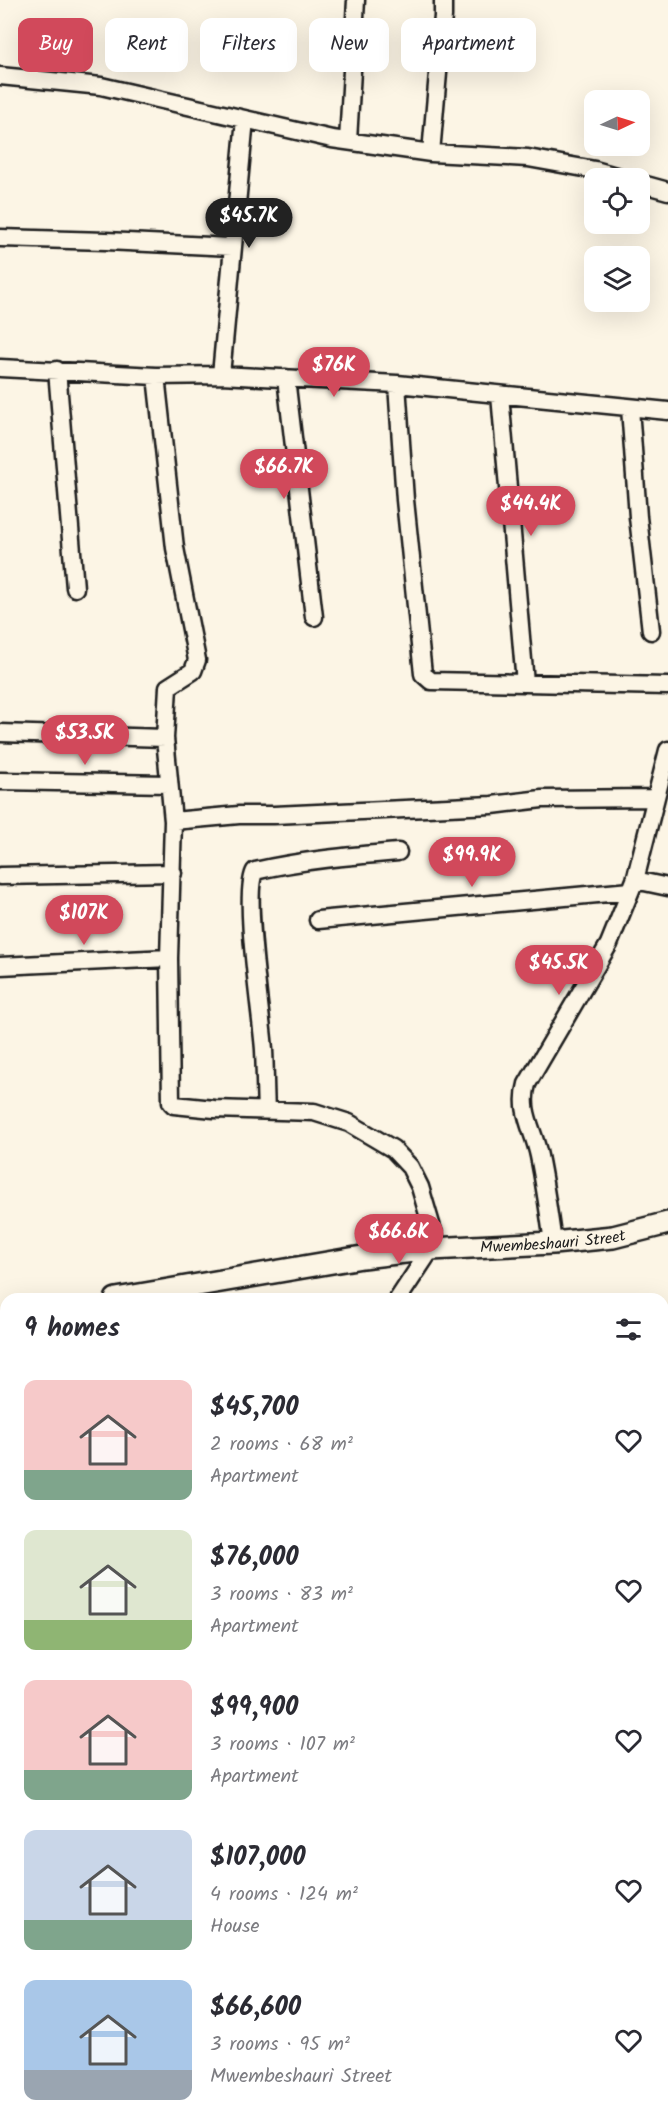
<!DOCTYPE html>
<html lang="en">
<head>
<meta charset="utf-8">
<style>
	:root { --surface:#fff; --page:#f2f2f3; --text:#2b2b33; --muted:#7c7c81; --accent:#d1495b }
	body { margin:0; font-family:Kalam,sans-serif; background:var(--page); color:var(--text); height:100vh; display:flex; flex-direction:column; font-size:22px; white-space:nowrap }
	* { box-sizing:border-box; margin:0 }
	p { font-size:20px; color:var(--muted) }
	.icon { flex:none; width:33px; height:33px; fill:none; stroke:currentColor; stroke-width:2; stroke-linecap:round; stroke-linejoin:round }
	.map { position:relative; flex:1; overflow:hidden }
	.sheet { position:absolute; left:0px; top:1293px; width:669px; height:836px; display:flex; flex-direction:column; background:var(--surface); border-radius:18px 18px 0 0; box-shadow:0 6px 24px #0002 }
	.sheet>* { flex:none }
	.top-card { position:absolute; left:18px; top:18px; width:633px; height:54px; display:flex; gap:12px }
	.needle { width:39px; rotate:86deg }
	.fabs { position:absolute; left:584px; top:90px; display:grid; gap:12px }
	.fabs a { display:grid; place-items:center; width:66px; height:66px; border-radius:12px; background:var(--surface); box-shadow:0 6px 24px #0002; font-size:30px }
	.price { position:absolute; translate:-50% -51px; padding:0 14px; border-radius:21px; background:var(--accent); color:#fff; font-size:20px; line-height:39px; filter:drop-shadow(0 2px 3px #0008) }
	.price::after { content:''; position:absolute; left:50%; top:36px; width:18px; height:14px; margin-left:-9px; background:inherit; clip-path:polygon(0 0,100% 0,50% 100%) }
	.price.active { background:#222; color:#fff }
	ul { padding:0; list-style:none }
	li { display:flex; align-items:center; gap:18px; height:150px; padding:0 24px }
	li span { display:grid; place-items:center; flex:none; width:168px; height:120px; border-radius:12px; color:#555 }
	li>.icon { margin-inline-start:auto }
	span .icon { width:72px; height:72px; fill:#fffc; stroke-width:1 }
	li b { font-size:26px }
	h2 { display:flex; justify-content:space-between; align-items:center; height:72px; padding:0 24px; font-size:26px }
	.pill { padding:0 21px; border-radius:12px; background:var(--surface); box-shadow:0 6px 24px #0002; font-size:21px; line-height:54px }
	.pill.active { background:var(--accent); color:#fff }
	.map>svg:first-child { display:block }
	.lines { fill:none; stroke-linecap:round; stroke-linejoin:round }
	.minor-casing { stroke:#1c1c1c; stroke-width:21 }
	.tertiary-casing { stroke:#1c1c1c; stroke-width:26 }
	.minor { stroke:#fcf5e5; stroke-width:16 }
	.tertiary { stroke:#fcf5e5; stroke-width:21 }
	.labels { text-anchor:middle; stroke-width:4.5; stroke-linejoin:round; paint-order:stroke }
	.street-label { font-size:16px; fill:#1c1c1c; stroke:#fcf5e5 }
</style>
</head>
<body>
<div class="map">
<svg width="668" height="2128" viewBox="0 0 668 2128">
	<rect width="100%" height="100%" fill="#fcf5e5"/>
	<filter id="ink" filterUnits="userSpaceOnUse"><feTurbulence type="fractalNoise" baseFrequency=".0167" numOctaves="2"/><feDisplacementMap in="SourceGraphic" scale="12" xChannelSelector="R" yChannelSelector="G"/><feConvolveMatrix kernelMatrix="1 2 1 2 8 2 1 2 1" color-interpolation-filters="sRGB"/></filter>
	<g filter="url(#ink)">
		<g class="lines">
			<defs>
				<path id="minor" d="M0,76L101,86L332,139L431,153L528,158L595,170L623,178
					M348,141L356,0
					M431,153L443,16V0
					M639,183L668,191
					M0,238L106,241L232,247
					M0,368L156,376L221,375L397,384L668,411
					M57,370L75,588
					M221,375L245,119
					M156,376L175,548L197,660L193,671L168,687L165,738L173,821L169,958L171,1102L174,1105L214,1109L314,1112L349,1123L393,1149L410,1167L420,1187L438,1248
					M286,378L314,617
					M397,384L405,500L423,674L431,681L668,686
					M500,395L525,683
					M630,408L638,517L651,631
					M0,733L165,738
					M0,781L169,784
					M173,821L239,815H274L492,805L542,799L655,798
					M0,876L173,873
					M635,880L668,887
					M318,920L630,891
					M0,966L169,958
					M266,1110C265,1090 265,1070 264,1050C262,1018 242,892 255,871C302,860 350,856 398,852
					M553,1243C549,1214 545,1185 539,1156C534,1130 519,1112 527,1084L609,944L635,880L668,750
					M398,1299L431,1249
					M0,1472L6,1505
					M663,1489L668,1488
					M0,1563L6,1562
					M663,1602L668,1601
					M0,1712L6,1711
					M663,1720L668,1719
					M663,1817L668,1816
					M663,1852L668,1851
					M663,2078H668
					M255,2122L259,2128
					M458,2128L461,2122"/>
				<g id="tertiary">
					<path id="s1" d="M116,1299L362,1257L431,1249L553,1243L613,1237L668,1223"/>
					<path d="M0,1336L6,1334"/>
				</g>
			</defs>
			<use href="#minor" class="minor-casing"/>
			<use href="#tertiary" class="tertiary-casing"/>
			<use href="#minor" class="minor"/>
			<use href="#tertiary" class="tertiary"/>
		</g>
	</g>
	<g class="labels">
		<g class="street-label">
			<text dy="6" stroke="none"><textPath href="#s1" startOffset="441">Mwembeshauri Street</textPath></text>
		</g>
	</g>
</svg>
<div class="fabs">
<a><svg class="needle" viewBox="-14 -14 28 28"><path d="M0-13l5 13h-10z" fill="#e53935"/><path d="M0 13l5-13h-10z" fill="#7c7c81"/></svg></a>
<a><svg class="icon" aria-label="locate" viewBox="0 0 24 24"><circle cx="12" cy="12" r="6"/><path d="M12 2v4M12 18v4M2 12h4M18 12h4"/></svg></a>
<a><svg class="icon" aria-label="layers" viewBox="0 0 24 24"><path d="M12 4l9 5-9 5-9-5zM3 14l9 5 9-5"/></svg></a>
</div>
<b class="price active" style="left:249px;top:249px">$45.7K</b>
<b class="price" style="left:334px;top:398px">$76K</b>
<b class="price" style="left:284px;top:500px">$66.7K</b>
<b class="price" style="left:531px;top:537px">$44.4K</b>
<b class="price" style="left:85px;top:766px">$53.5K</b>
<b class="price" style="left:472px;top:888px">$99.9K</b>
<b class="price" style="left:84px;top:946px">$107K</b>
<b class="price" style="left:559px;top:996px">$45.5K</b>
<b class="price" style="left:399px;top:1265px">$66.6K</b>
<div class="top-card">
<a class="pill active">Buy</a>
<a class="pill">Rent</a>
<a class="pill">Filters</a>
<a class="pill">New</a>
<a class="pill">Apartment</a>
</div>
<section class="sheet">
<h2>9 homes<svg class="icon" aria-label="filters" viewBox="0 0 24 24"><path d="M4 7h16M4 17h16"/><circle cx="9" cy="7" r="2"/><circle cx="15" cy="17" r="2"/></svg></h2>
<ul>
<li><span style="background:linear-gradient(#f6c9c9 75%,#7fa58c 0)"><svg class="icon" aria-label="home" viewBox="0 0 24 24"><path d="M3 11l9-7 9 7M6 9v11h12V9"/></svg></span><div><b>$45,700</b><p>2 rooms · 68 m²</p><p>Apartment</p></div><svg class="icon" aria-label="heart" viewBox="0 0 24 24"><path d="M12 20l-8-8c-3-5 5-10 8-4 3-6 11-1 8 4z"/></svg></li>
<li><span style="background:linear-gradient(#dfe7d0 75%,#8fb573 0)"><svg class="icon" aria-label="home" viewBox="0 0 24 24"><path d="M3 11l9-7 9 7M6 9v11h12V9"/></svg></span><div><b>$76,000</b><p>3 rooms · 83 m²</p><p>Apartment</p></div><svg class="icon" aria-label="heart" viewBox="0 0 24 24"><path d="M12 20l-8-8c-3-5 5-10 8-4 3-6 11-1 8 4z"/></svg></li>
<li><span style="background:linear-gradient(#f6c9c9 75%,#7fa58c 0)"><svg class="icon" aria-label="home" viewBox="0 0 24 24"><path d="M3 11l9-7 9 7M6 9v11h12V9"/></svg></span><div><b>$99,900</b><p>3 rooms · 107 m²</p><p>Apartment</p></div><svg class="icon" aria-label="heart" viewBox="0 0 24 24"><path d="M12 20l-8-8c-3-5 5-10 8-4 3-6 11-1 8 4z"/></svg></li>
<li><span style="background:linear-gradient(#c9d6e8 75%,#7fa58c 0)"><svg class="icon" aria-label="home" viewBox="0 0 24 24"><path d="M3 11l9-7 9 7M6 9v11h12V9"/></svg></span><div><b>$107,000</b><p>4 rooms · 124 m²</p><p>House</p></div><svg class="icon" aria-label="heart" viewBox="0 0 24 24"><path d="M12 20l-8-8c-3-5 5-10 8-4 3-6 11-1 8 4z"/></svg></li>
<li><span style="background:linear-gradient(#a9c7e8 75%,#9aa5b1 0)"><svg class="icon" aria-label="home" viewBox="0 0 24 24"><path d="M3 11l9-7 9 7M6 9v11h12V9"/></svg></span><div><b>$66,600</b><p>3 rooms · 95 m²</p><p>Mwembeshauri Street</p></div><svg class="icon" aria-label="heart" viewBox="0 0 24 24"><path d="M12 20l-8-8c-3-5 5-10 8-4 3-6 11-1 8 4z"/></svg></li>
</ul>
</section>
</div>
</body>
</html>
